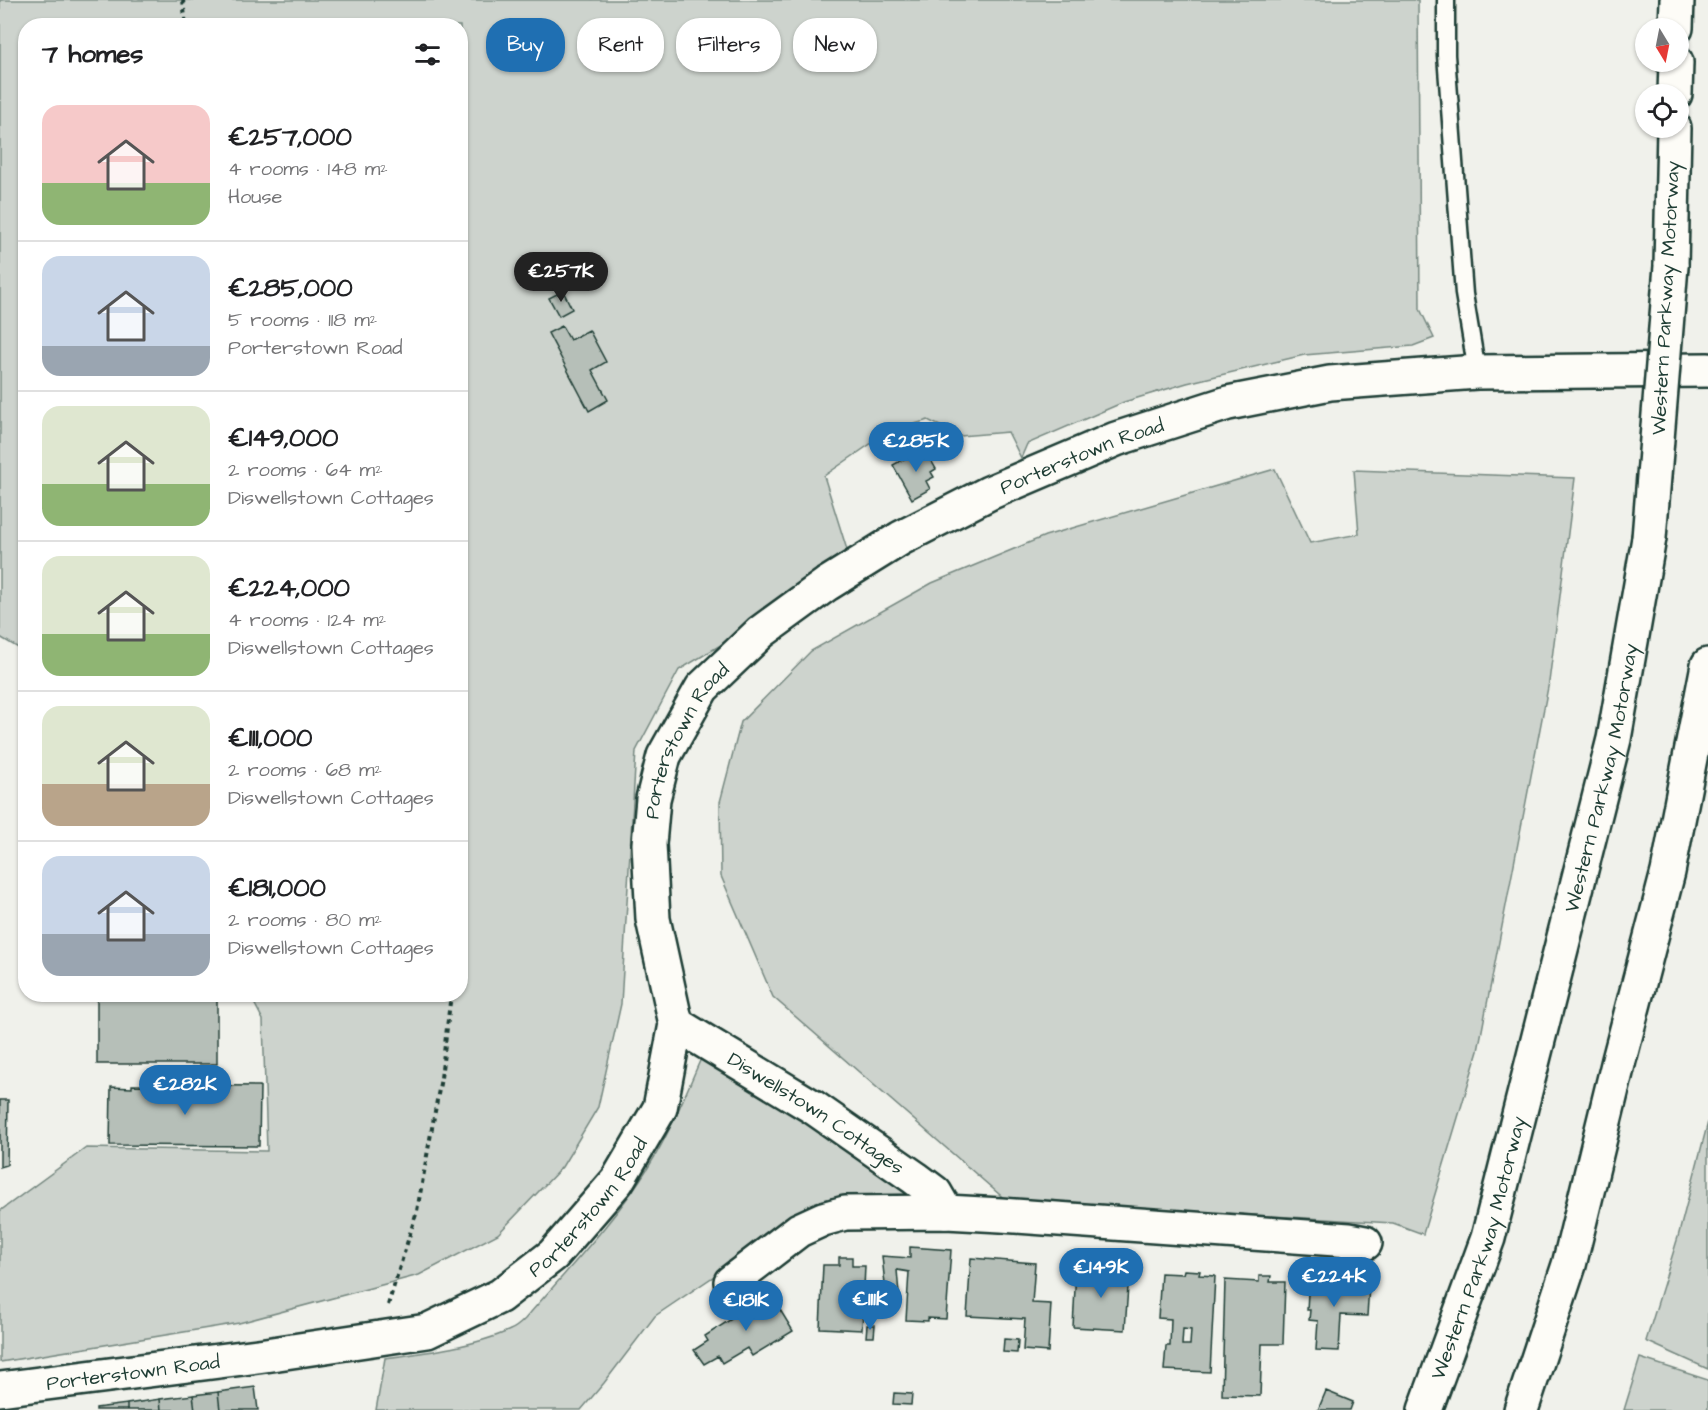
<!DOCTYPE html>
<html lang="en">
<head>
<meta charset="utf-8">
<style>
	:root { --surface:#fff; --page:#f2f2f2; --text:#202124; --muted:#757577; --line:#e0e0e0; --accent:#1f6fb2 }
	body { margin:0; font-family:"Architects Daughter",sans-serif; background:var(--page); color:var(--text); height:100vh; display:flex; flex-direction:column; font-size:22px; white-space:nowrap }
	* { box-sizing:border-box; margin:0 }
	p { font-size:20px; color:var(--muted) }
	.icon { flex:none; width:33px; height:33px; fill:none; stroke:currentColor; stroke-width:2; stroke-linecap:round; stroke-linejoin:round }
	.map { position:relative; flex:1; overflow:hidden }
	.drawer { position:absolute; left:18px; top:18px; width:450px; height:984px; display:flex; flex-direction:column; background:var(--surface); border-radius:24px; box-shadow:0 2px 4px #0004 }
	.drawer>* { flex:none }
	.guide { position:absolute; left:486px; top:18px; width:570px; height:54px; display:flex; gap:12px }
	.needle { width:39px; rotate:170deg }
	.controls { position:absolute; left:1635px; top:18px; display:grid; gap:12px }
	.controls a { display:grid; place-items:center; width:54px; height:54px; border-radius:50%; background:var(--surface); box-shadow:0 2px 4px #0004; font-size:30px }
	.price { position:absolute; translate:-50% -51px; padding:0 14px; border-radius:21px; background:var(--accent); color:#fff; font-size:20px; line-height:39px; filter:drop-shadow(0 2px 3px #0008) }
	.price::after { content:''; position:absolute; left:50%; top:36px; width:18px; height:14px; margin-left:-9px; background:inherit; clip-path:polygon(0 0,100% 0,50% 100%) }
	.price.selected { background:#222; color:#fff }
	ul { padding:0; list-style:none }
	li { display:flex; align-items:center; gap:18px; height:150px; padding:0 24px }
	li+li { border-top:2px solid var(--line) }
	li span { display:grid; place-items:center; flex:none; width:168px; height:120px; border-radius:18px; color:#555 }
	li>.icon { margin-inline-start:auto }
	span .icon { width:72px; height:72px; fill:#fffc; stroke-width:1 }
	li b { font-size:26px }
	h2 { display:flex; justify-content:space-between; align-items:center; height:72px; padding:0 24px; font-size:26px }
	.chip { padding:0 21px; border-radius:24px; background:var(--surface); box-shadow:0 2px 4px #0004; font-size:21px; line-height:54px }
	.chip.selected { background:var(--accent); color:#fff }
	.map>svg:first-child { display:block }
	.green { fill:#cdd3cd; stroke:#768880; stroke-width:1.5 }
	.building { fill:#b6bfb8; stroke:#1f3d34; stroke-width:1.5; fill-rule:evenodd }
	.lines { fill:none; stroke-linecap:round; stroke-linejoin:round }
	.lane-casing { stroke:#1f3d34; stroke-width:21 }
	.street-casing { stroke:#1f3d34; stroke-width:38 }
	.secondary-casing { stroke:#1f3d34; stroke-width:38 }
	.highway-casing { stroke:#1f3d34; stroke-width:38 }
	.path { stroke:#1f3d34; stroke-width:4; stroke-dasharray:4.5 4.5; stroke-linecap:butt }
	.lane { stroke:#fdfcf7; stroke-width:16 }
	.street { stroke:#fdfcf7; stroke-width:33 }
	.secondary { stroke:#fdfcf7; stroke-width:33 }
	.highway { stroke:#fdfcf7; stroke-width:33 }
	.highway-bridge-casing { stroke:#1f3d34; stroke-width:38; stroke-linecap:butt }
	.highway-bridge { stroke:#fdfcf7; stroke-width:33 }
	.labels { text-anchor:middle; stroke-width:5; stroke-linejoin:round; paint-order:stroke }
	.street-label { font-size:20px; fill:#1f3d34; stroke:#fdfcf7 }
</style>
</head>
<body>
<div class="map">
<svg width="1708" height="1410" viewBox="0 0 1708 1410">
	<rect width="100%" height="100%" fill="#f0f1eb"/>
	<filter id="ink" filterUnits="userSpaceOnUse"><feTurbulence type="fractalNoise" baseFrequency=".0167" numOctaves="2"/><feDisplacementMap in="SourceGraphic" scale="12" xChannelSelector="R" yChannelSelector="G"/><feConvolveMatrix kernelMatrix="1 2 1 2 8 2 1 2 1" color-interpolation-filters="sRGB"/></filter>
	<g filter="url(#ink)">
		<path class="green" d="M0,0H1418L1420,309L1434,338L1413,346L1304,355L1187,383L1124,402L1027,444L1021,458L1008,432L960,436L928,420L888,432L824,476L848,553L719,646L679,670L636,751L621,1004L598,1107L562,1167L498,1234L419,1275L239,1323L0,1362V1211L86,1148L267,1151L263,1020L250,995L460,994V26H26L25,652L0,637Z
			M1275,469L1310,543L1359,534L1354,470L1575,478L1549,682L1478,1051L1423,1234L1393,1223L1007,1201L773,997L721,876L720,802L741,722L811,651L932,583L1045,536Z
			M703,1054L924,1198H830L655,1316L604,1383L581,1410H376L385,1358C422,1353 477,1346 510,1330C516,1328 521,1323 525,1319C568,1269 615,1221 649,1166C671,1131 686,1092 703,1054Z
			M1708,1122V1369L1646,1341L1678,1237Z
			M1640,1358L1708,1380V1410H1624Z"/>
		<path class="building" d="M563,291L572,309L559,316L549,298Z
			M562,326L570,340L589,330L606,362L592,370L608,400L589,411L548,333Z
			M924,448L936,469L931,472L934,477L926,481L930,489L912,499L893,465Z
			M97,994H217V1064H97Z
			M132,1085L260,1086L259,1146L110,1145L111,1087L132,1088Z
			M0,1100H8L7,1165L0,1167Z
			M910,1247L951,1250L946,1319L928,1318V1321L906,1320L909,1272L897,1270L899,1294H886L882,1256L910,1258Z
			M839,1257H852V1266H865L862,1330L820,1328L823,1265H839Z
			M971,1258L1035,1263L1032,1303L1051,1304L1048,1352L1023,1350L1025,1319L967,1316Z
			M1076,1269L1129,1272L1125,1330L1073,1327Z
			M1184,1270L1200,1271L1199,1275L1215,1276L1210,1372L1164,1370L1166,1346H1170L1171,1319L1158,1318L1161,1273L1183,1274ZM1183,1329L1191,1330L1190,1345H1182Z
			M1259,1276H1271L1270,1282H1285L1283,1344H1262L1260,1396L1222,1395L1225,1280L1259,1282Z
			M1309,1276L1334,1277L1333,1284L1369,1286L1367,1316L1341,1315L1339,1351L1316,1350L1318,1321L1309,1320L1310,1310H1307Z
			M771,1295L793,1331L752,1356L747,1348L722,1363L718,1356L704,1364L694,1350L708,1341L705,1336L733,1318L729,1310L743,1301L748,1309Z
			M867,1325H875L874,1337H866Z
			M1004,1339L1018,1340L1017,1353L1003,1352Z
			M255,1387L258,1410H220L218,1392Z
			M1326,1391L1353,1402L1350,1410H1318Z
			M218,1392L220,1410H195L193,1395Z
			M894,1393L912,1394L911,1405L893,1404Z
			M193,1395L195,1410H161L160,1399Z
			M160,1399L161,1410H127V1404Z
			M127,1404V1410H96V1408Z"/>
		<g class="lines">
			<defs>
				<path id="lane" d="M1446,0V55L1464,294L1477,372"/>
				<g id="street">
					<path id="s1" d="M676,1024L813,1107L915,1178L935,1193L946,1212"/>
					<path d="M731,1282L799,1230L823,1219L845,1213L946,1212L1001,1215L1349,1240L1365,1243"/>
				</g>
				<g id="secondary">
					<path id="s2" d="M0,1389L265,1355L427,1331L500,1296L553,1255L617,1181L660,1108L676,1024L653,919L649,844L653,799L664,756L702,688L761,632L827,584L901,538L989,493L1116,439L1228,403L1330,383L1477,372L1708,370"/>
				</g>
				<g id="highway">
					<path d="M1676,28L1677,0"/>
					<path d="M1675,94L1676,62"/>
					<path d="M1671,266L1674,128"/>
					<path id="s3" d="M1425,1410L1488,1238L1614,739L1649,538"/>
					<path d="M1521,1410L1569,1265L1619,1060L1668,872L1708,665"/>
				</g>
			</defs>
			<use href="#lane" class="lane-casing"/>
			<use href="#street" class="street-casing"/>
			<use href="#secondary" class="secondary-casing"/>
			<use href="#highway" class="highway-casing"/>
			<path class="path" d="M183,0L186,26
				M388,1305L417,1211L441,1078L451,994"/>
			<use href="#lane" class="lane"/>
			<use href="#street" class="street"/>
			<use href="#secondary" class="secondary"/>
			<use href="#highway" class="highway"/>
			<defs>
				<path id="highway-bridge" d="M1649,538L1671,266"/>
			</defs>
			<use href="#highway-bridge" class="highway-bridge-casing"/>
			<use href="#highway-bridge" class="highway-bridge"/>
		</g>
	</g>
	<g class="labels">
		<g class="street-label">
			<text transform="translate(1665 298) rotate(-87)" y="7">Western Parkway Motorway</text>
			<text dy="7" stroke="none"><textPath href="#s2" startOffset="1646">Porterstown Road</textPath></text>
			<text dy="7" stroke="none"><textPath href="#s2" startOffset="1142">Porterstown Road</textPath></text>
			<text dy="7" stroke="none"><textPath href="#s3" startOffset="657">Western Parkway Motorway</textPath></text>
			<text dy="7" stroke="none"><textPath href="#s1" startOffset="166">Diswellstown Cottages</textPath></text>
			<text dy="7" stroke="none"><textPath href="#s2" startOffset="638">Porterstown Road</textPath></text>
			<text dy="7" stroke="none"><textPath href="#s3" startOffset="171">Western Parkway Motorway</textPath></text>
			<text dy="7" stroke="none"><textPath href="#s2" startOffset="134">Porterstown Road</textPath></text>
		</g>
	</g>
</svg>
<div class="controls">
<a><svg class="needle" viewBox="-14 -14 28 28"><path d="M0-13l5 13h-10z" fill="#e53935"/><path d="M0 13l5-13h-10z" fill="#757577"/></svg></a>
<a><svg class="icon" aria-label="locate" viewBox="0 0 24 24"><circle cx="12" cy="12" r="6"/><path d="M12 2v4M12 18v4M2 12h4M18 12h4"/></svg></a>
</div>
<b class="price selected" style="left:561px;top:303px">€257K</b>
<b class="price" style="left:916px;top:473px">€285K</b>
<b class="price" style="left:185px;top:1116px">€282K</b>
<b class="price" style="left:1101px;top:1299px">€149K</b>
<b class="price" style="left:1334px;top:1308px">€224K</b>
<b class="price" style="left:870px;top:1331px">€111K</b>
<b class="price" style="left:746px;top:1332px">€181K</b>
<div class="guide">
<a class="chip selected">Buy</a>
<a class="chip">Rent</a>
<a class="chip">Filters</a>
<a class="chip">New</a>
</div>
<section class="drawer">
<h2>7 homes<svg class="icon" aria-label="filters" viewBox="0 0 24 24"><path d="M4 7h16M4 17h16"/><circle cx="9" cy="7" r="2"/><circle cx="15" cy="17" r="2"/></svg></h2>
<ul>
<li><span style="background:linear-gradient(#f6c9c9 65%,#8fb573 0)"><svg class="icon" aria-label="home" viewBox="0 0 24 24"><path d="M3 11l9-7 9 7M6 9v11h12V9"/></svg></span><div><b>€257,000</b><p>4 rooms · 148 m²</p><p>House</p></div></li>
<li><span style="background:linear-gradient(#c9d6e8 75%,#9aa5b1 0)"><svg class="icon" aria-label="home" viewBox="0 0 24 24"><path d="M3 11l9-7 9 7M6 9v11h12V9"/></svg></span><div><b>€285,000</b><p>5 rooms · 118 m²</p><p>Porterstown Road</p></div></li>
<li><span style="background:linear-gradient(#dfe7d0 65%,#8fb573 0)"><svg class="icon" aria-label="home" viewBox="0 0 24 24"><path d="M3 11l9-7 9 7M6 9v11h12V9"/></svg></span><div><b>€149,000</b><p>2 rooms · 64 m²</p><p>Diswellstown Cottages</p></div></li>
<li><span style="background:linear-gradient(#dfe7d0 65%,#8fb573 0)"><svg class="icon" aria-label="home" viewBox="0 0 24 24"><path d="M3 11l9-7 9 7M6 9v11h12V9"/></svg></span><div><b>€224,000</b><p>4 rooms · 124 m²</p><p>Diswellstown Cottages</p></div></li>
<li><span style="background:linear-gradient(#dfe7d0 65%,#b9a48a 0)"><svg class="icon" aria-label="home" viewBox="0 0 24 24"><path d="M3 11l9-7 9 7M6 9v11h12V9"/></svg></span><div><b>€111,000</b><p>2 rooms · 68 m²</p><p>Diswellstown Cottages</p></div></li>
<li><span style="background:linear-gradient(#c9d6e8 65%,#9aa5b1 0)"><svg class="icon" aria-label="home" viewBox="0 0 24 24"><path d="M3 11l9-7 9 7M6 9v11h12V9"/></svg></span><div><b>€181,000</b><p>2 rooms · 80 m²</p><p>Diswellstown Cottages</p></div></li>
</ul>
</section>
</div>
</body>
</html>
